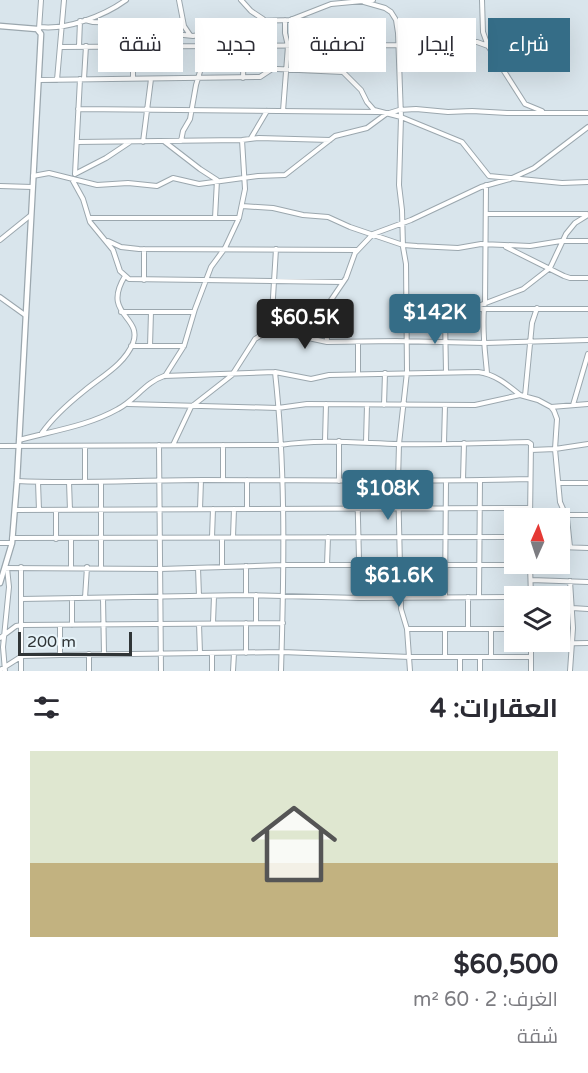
<!DOCTYPE html>
<html lang="ar">
<head>
<meta charset="utf-8">
<style>
	:root { --surface:#fff; --page:#f7f7f7; --text:#2b2b33; --muted:#7c7c81; --line:#e1e1e2; --accent:#356d87 }
	body { margin:0; font-family:"Varela Round",Cairo,sans-serif; background:var(--page); color:var(--text); direction:rtl; height:100vh; display:flex; flex-direction:column; font-size:22px; white-space:nowrap }
	* { box-sizing:border-box; margin:0 }
	p { font-size:20px; color:var(--muted) }
	.icon { flex:none; width:33px; height:33px; fill:none; stroke:currentColor; stroke-width:2; stroke-linecap:round; stroke-linejoin:round }
	.map { position:relative; height:671px; overflow:hidden; direction:ltr }
	.side { display:flex; flex-direction:column; background:var(--surface); flex:1 }
	.side>* { flex:none }
	.guide { position:absolute; left:18px; top:18px; width:552px; height:54px; direction:rtl; display:flex; gap:12px }
	.needle { width:39px; rotate:3deg }
	.controls { position:absolute; left:504px; top:508px; display:grid; gap:12px }
	.controls a { display:grid; place-items:center; width:66px; height:66px; border-radius:0px; background:var(--surface); box-shadow:0 6px 24px #0002; font-size:30px }
	.scale { position:absolute; left:18px; bottom:15px; width:114px; box-sizing:border-box; padding-left:6px; border:3px solid #303537; border-top:0; font-size:16px; line-height:21px; white-space:nowrap; color:#303537; -webkit-text-stroke:4px #e6f3f9; paint-order:stroke }
	.price { position:absolute; translate:-50% -51px; padding:0 14px; border-radius:6px; background:var(--accent); color:#fff; font-size:20px; line-height:39px; filter:drop-shadow(0 2px 3px #0008) }
	.price::after { content:''; position:absolute; left:50%; top:36px; width:18px; height:14px; margin-left:-9px; background:inherit; clip-path:polygon(0 0,100% 0,50% 100%) }
	.price.current { background:#222; color:#fff }
	ul { padding:0; list-style:none }
	li { display:grid; align-content:center; gap:12px; height:318px; padding:0 30px }
	li+li { border-top:2px solid var(--line) }
	li span { display:grid; place-items:center; height:186px; border-radius:0px; color:#555 }
	li>.icon { margin-inline-start:auto }
	span .icon { width:108px; height:108px; fill:#fffc; stroke-width:1 }
	li b { font-size:26px }
	h2 { display:flex; justify-content:space-between; align-items:center; height:72px; padding:0 30px; font-size:26px }
	.pill { padding:0 21px; border-radius:0px; background:var(--surface); box-shadow:0 6px 24px #0002; font-size:21px; line-height:54px }
	.pill.current { background:var(--accent); color:#fff }
	.map>svg:first-child { display:block }
	.lines { fill:none; stroke-linecap:round; stroke-linejoin:round }
	.minor-casing { stroke:#9ba7ae; stroke-width:6 }
	.tertiary-casing { stroke:#9ba7ae; stroke-width:7 }
	.minor { stroke:#fff; stroke-width:4 }
	.tertiary { stroke:#fff; stroke-width:4.5 }
</style>
</head>
<body>
<div class="map">
<svg width="588" height="671" viewBox="0 0 588 671">
	<rect width="100%" height="100%" fill="#d9e5ec"/>
	<g class="lines">
		<defs>
			<path id="minor" d="M179,0L184,26L190,35
				M241,0L251,11L263,19
				M482,0L483,32L488,46L525,104L542,111
				M364,2L385,8L391,12L396,20L398,33L401,117L399,185L402,210L403,247L406,264L407,372L399,444L398,481L401,609L407,629L410,671
				M292,19L319,22L328,30L338,45L343,72L361,90L367,102L374,110L401,117L462,142L489,176L562,183L588,182
				M85,20L93,22L124,23L165,33L193,36L228,30
				M40,27C67,30 104,16 126,0
				M39,29L41,0
				M399,41L477,42L488,46
				M79,46L80,21
				M60,47L399,45
				M133,78V46
				M243,78L244,46
				M84,79L86,46
				M39,80L260,77L272,69H277L343,72
				M57,80L64,0
				M78,109L378,112
				M283,111L288,46L285,33V20
				M251,138L267,111
				M181,141L183,131L190,119L196,85L204,58L211,47L228,33L252,21L290,20L331,4L373,0
				M77,142L242,140L259,138L330,140
				M143,142L151,79
				M165,142L200,169L217,180L215,218
				M75,174L80,79
				M75,174L106,158L130,142
				M33,176L49,173L97,185L128,183L157,186L173,178L199,184L258,176L285,175L335,136L367,128L386,114L399,110L416,109L448,112L472,111L507,113H588
				M72,179L83,199L90,222L113,250L120,271L129,279L343,282
				M0,186L32,187
				M242,206L273,208L303,215L328,217L350,227L403,245L417,246L458,248L481,244L530,246L561,241H588
				M486,214H587
				M89,218H239
				M0,240L31,215
				M108,241L121,247L139,249L357,250
				M506,247L564,276L570,278H588
				M144,249V280
				M276,249L271,330L327,342L396,341L485,343L588,340
				M0,297L25,315
				M485,304L486,185
				M326,305L327,342
				M475,309H588
				M484,309C482,331 485,351 487,373
				M121,312H194
				M445,317L446,372
				M408,328L413,324L470,309L523,289L550,268L566,234L575,223L588,215
				M358,342V374
				M131,346H184
				M150,346L151,312
				M275,372C286,471 284,572 281,671
				M165,376L184,346L195,309L211,267L225,248L239,218L245,189L242,140
				M525,396L532,323L537,308
				M128,404L278,408L307,404L475,405L520,395L538,400L551,407L554,411L557,419L555,449L588,444
				M384,405L385,373
				M573,405L588,354
				M551,407L588,404
				M42,433C53,417 69,403 84,391C102,376 124,365 133,343C143,316 101,315 125,276
				M19,440C52,431 88,426 118,409C135,400 146,382 164,376L275,372L311,379L329,375L478,372C495,374 508,385 520,395
				M325,441L326,404
				M339,441V481
				M366,442L367,405
				M444,443L445,405
				M159,445L161,671
				M173,445L191,407L232,375L255,339L297,314L329,303L346,278L355,253L373,234L411,220L481,187L510,179L534,168L588,127
				M223,445V480
				M0,446L280,445C321,439 359,443 399,444C442,445 485,443 528,442L531,444L530,519
				M85,446V482
				M531,450L555,449L560,502L567,518L570,547
				M463,480L464,443
				M17,481C79,484 141,480 203,480C312,480 421,482 530,479
				M357,481L360,598
				M38,482L39,510
				M69,482L70,510
				M559,483H588
				M247,508V480
				M200,509L201,480
				M15,510L530,508
				M566,515H588
				M212,537L213,509
				M233,537L234,509
				M12,538L514,537
				M56,539V510
				M71,539V567
				M0,543H12
				M560,547L588,548
				M327,565L328,537
				M530,565L531,597
				M222,566V538
				M21,567V671
				M5,568L160,569L283,565H530
				M101,568V482
				M198,568L199,596
				M531,580L588,582
				M246,595V566
				M256,595V623
				M445,597L446,481
				M479,597L480,480
				M515,597H531
				M72,598V625
				M85,598L87,567
				M103,598L104,654
				M21,599L246,595L360,598L514,597
				M572,608L588,609
				M213,623L214,596
				M246,623V653
				M199,624L200,653
				M60,625V655
				M407,629H514
				M468,629V597
				M0,638L16,626L22,625L283,623
				M531,644L588,643
				M531,645V671
				M445,657V629
				M460,657V671
				M480,657V671
				M491,657V629
				M0,670L22,656L60,655L282,652L410,657H531
				M5,671L3,647L9,587L7,568
				M89,671V654
				M212,671V653
				M233,671L234,653
				M570,671L573,628L570,581"/>
			<path id="tertiary" d="M0,26L37,29L41,34L17,481L12,543L0,583"/>
		</defs>
		<use href="#minor" class="minor-casing"/>
		<use href="#tertiary" class="tertiary-casing"/>
		<use href="#minor" class="minor"/>
		<use href="#tertiary" class="tertiary"/>
	</g>
</svg>
<div class="controls">
<a><svg class="needle" viewBox="-14 -14 28 28"><path d="M0-13l5 13h-10z" fill="#e53935"/><path d="M0 13l5-13h-10z" fill="#7c7c81"/></svg></a>
<a><svg class="icon" aria-label="layers" viewBox="0 0 24 24"><path d="M12 4l9 5-9 5-9-5zM3 14l9 5 9-5"/></svg></a>
</div>
<div class="scale">200 m</div>
<b class="price" style="left:435px;top:345px">$142K</b>
<b class="price current" style="left:305px;top:350px">$60.5K</b>
<b class="price" style="left:388px;top:521px">$108K</b>
<b class="price" style="left:399px;top:608px">$61.6K</b>
<div class="guide">
<a class="pill current">شراء</a>
<a class="pill">إيجار</a>
<a class="pill">تصفية</a>
<a class="pill">جديد</a>
<a class="pill">شقة</a>
</div>
</div>
<section class="side">
<h2>العقارات: 4<svg class="icon" aria-label="filters" viewBox="0 0 24 24"><path d="M4 7h16M4 17h16"/><circle cx="9" cy="7" r="2"/><circle cx="15" cy="17" r="2"/></svg></h2>
<ul>
<li><span style="background:linear-gradient(#dfe7d0 60%,#c2b280 0)"><svg class="icon" aria-label="home" viewBox="0 0 24 24"><path d="M3 11l9-7 9 7M6 9v11h12V9"/></svg></span><div><b>$60,500</b><p>الغرف: 2 · 60 m²</p><p>شقة</p></div></li>
</ul>
</section>
</body>
</html>
